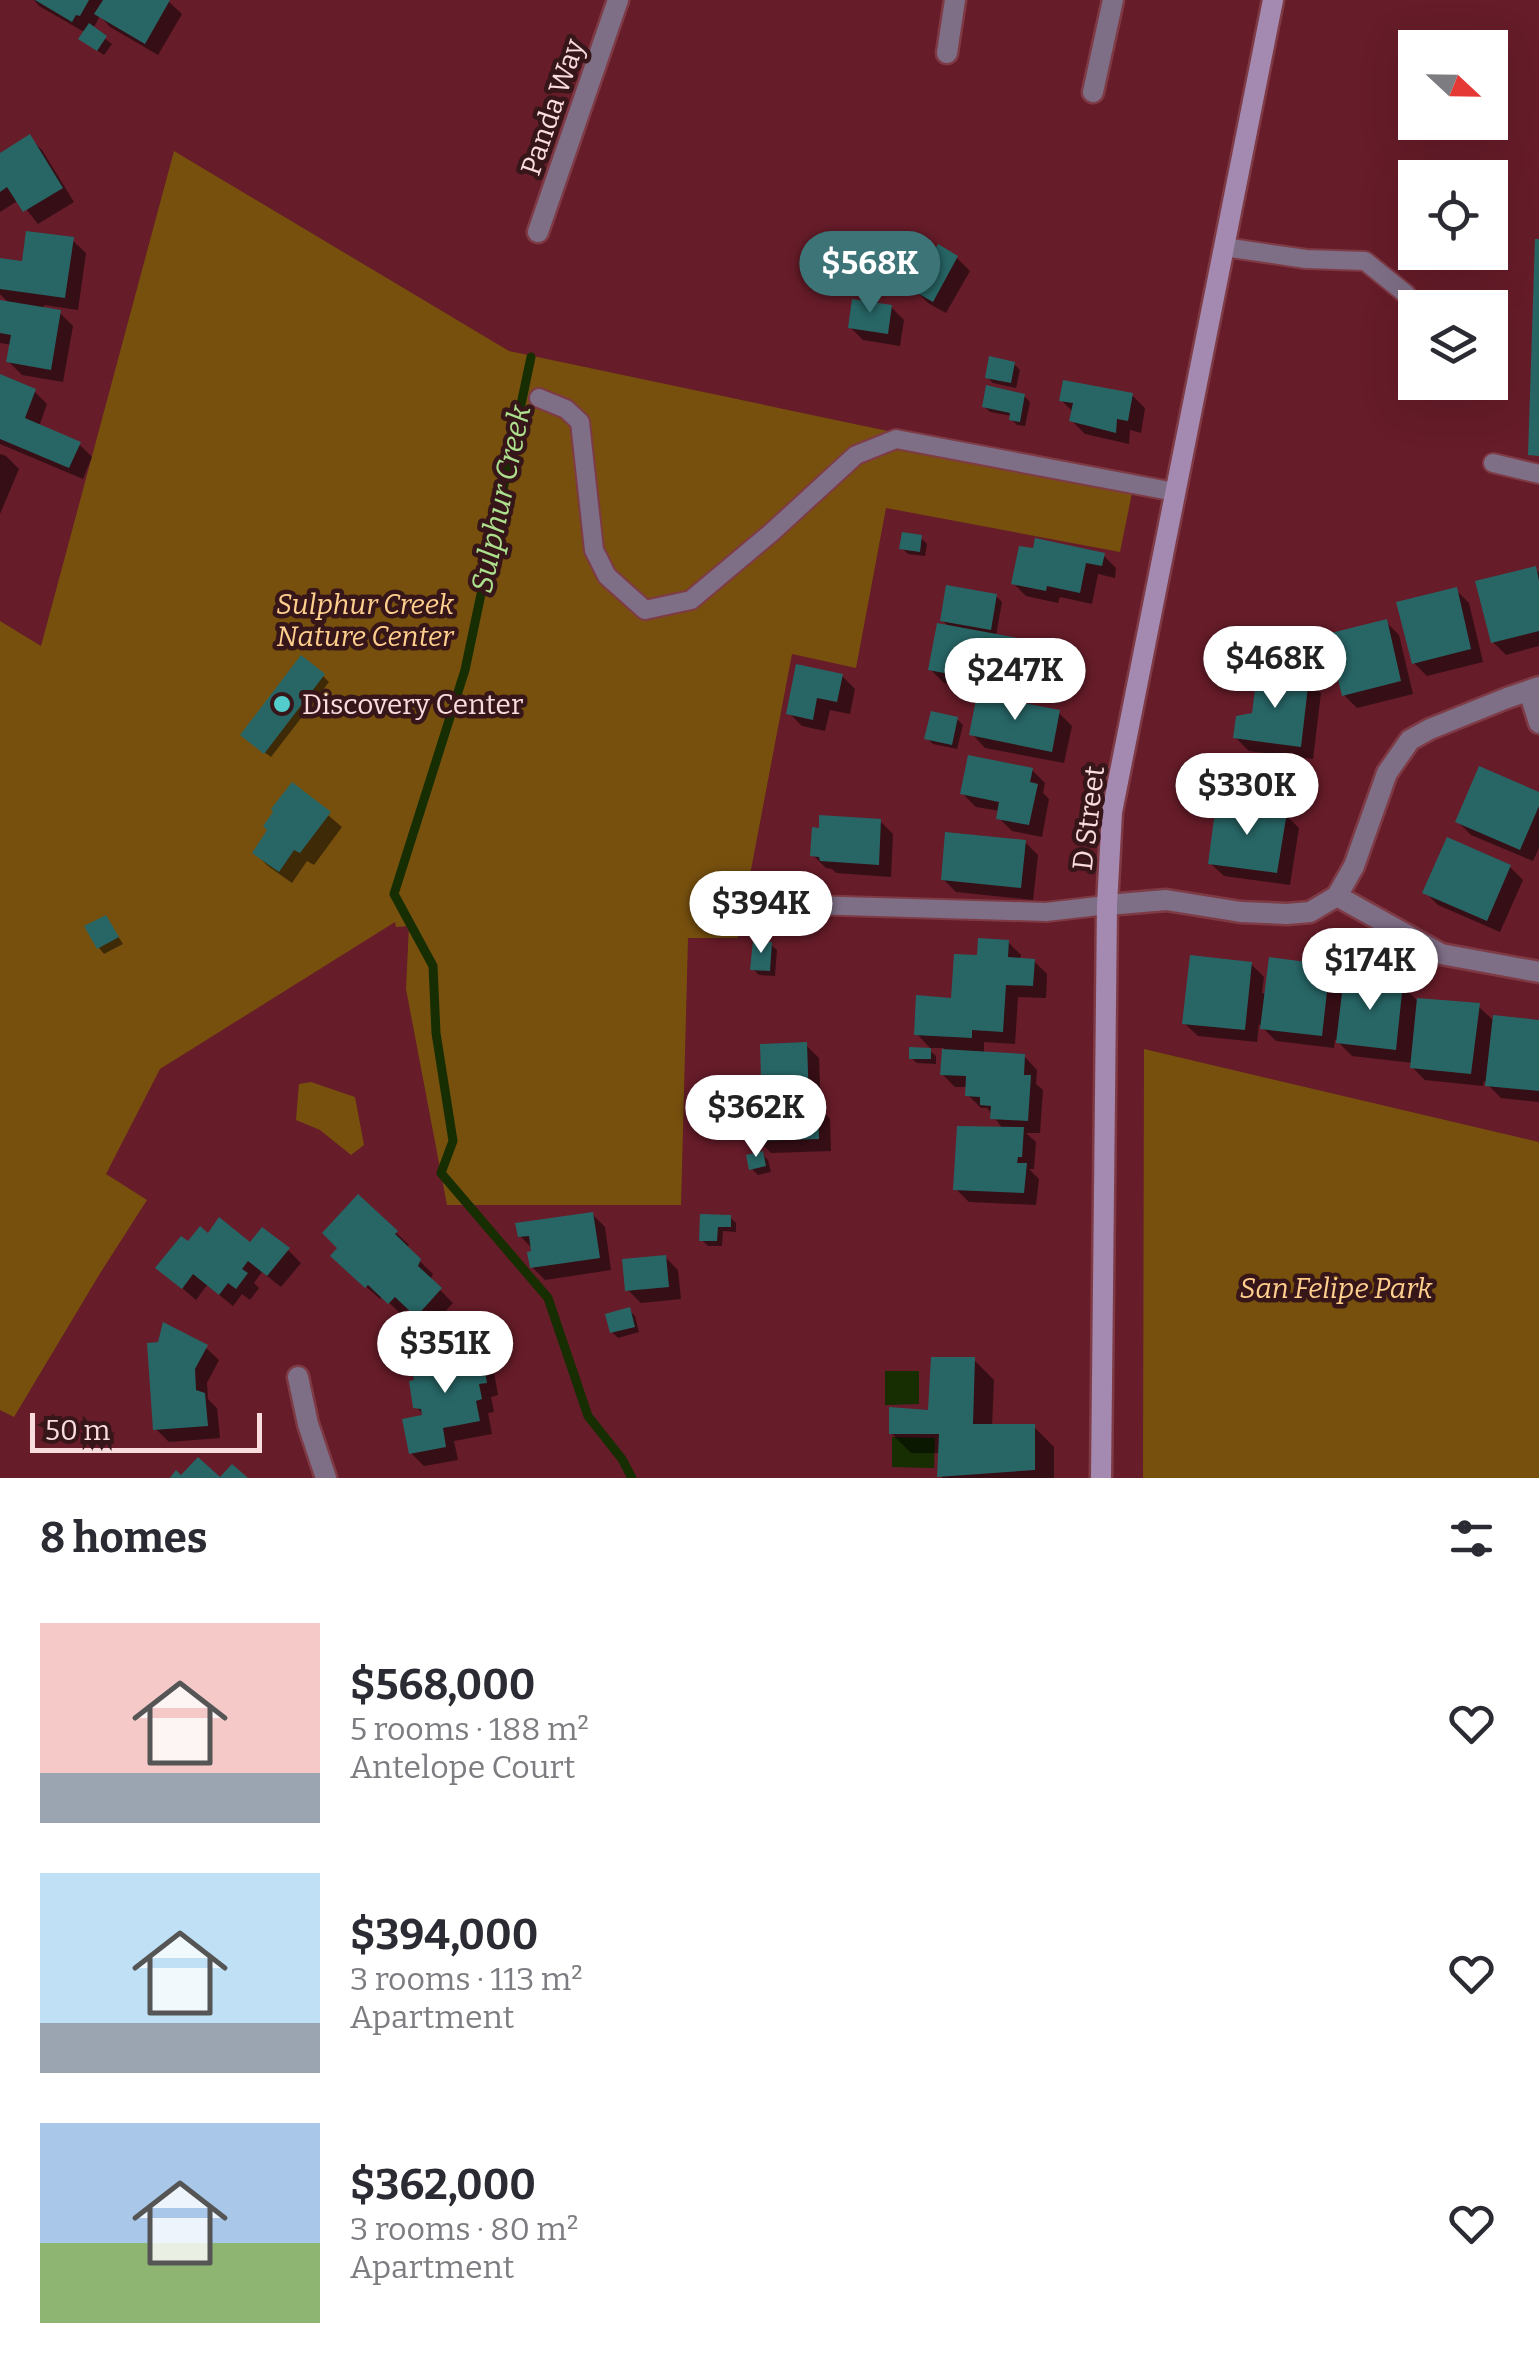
<!DOCTYPE html>
<html lang="en">
<head>
<meta charset="utf-8">
<style>
	:root { --surface:#fff; --page:#f2f2f3; --text:#2b2b33; --muted:#7c7c81; --accent:#3d7478 }
	body { margin:0; font-family:Bitter,serif; background:var(--page); color:var(--text); height:100vh; display:flex; flex-direction:column; font-size:38px; white-space:nowrap }
	* { box-sizing:border-box; margin:0 }
	p { font-size:32px; color:var(--muted) }
	.icon { flex:none; width:55px; height:55px; fill:none; stroke:currentColor; stroke-width:2; stroke-linecap:round; stroke-linejoin:round }
	.map { position:relative; height:1478px; overflow:hidden }
	.side { display:flex; flex-direction:column; background:var(--surface); flex:1 }
	.side>* { flex:none }
	.needle { width:65px; rotate:112deg }
	.buttons { position:absolute; left:1398px; top:30px; display:grid; gap:20px }
	.buttons a { display:grid; place-items:center; width:110px; height:110px; border-radius:0px; background:var(--surface); box-shadow:0 10px 40px #0002; font-size:50px }
	.scale { position:absolute; left:30px; bottom:25px; width:232px; box-sizing:border-box; padding-left:10px; border:5px solid #f9dcde; border-top:0; font-size:28px; line-height:35px; white-space:nowrap; color:#f9dcde; -webkit-text-stroke:8px #37161a; paint-order:stroke }
	.price { position:absolute; translate:-50% -85px; padding:0 22px; border-radius:35px; background:#fff; color:#222; font-size:32px; line-height:65px; filter:drop-shadow(0 2px 5px #0008) }
	.price::after { content:''; position:absolute; left:50%; top:60px; width:30px; height:22px; margin-left:-15px; background:inherit; clip-path:polygon(0 0,100% 0,50% 100%) }
	.price.active { background:var(--accent); color:#fff }
	ul { padding:0; list-style:none }
	li { display:flex; align-items:center; gap:30px; height:250px; padding:0 40px }
	li span { display:grid; place-items:center; flex:none; width:280px; height:200px; border-radius:0px; color:#555 }
	li>.icon { margin-inline-start:auto }
	span .icon { width:120px; height:120px; fill:#fffc; stroke-width:1 }
	li b { font-size:42px }
	h2 { display:flex; justify-content:space-between; align-items:center; height:120px; padding:0 40px; font-size:42px }
	.map>svg:first-child { display:block }
	.green { fill:#77500e }
	.water { fill:#162e02 }
	.shadow { fill:#0007 }
	.lines { fill:none; stroke-linecap:round; stroke-linejoin:round }
	.stream { stroke:#162e02; stroke-width:9 }
	.building { fill:#286666 }
	.service-casing { stroke:#7e3b46; stroke-width:22 }
	.minor-casing { stroke:#7e3b46; stroke-width:25 }
	.secondary-casing { stroke:#7e3b46; stroke-width:25 }
	.service { stroke:#7e6e86; stroke-width:18 }
	.minor { stroke:#7e6e86; stroke-width:20 }
	.secondary { stroke:#a48ab1; stroke-width:20 }
	.poi-dot { fill:#52cdcc; stroke:#37161a; stroke-width:4 }
	.labels { text-anchor:middle; stroke-width:9; stroke-linejoin:round; paint-order:stroke }
	.street-label { font-size:28px; fill:#f9dcde; stroke:#37161a }
	.park-label { font-size:28px; font-style:italic; fill:#ffcf8e; stroke:#37161a }
	.poi-label { font-size:28px; fill:#f9dcde; stroke:#37161a; text-anchor:start }
	.water-label { font-size:30px; font-style:italic; fill:#ade18d; stroke:#37161a }
</style>
</head>
<body>
<div class="map">
<svg width="1539" height="1478" viewBox="0 0 1539 1478">
	<rect width="100%" height="100%" fill="#661c29"/>
	<path class="green" d="M174,151L509,351L1134,483L1120,552L886,508L856,668L792,654L738,938H688L681,1205H447L406,989L409,926L396,927L395,922L160,1069L106,1174L147,1200L99,1275L14,1417L0,1410V621L41,646Z
		M1144,1049L1539,1142V1478H1143Z
		M311,1082L355,1097L364,1145L351,1155L320,1130L296,1120L299,1084Z"/>
	<path class="water" d="M885,1371H919V1404L885,1405Z
		M892,1437L935,1438L934,1468L892,1467Z"/>
	<path class="shadow" d="M34,0H167L182,14L158,55L110,27L100,16L93,29L112,44L104,55L87,44L86,33L39,6Z
		M29,137L42,150L74,202L38,224L19,200L0,212V156Z
		M72,240L86,253L78,310L44,305L43,310L60,313L73,326L63,382L22,375L9,362L12,345L0,343V302L10,304L0,294V260L24,264Z
		M939,248L957,258L970,271L946,313L928,303L915,290Z
		M891,307L904,320L900,346L863,340L850,327Z
		M1014,364L1020,370L1016,388L993,383L987,377Z
		M0,377L34,391L47,404L39,427L79,444L92,457L83,479L0,444Z
		M1132,395L1145,408L1141,433L1130,430L1129,444L1085,434L1072,421L1074,413L1061,400Z
		M1024,396L1030,402L1025,426L1017,425L1011,419L1012,416L990,412L984,406Z
		M0,454L6,456L19,469L0,514Z
		M921,538L927,544L925,556L908,554L902,548Z
		M1103,555L1116,568L1115,578L1098,574L1092,604L1060,597L1058,603L1026,596L1013,583Z
		M1535,569L1539,573V646L1506,655L1493,642Z
		M1456,590L1469,603L1483,662L1427,676L1414,663Z
		M996,596L1002,602L996,636L1064,649L1078,662L1073,689L1062,688L1059,703L944,683L931,670L950,628L942,620Z
		M1386,622L1399,635L1413,694L1357,708L1344,695Z
		M323,676L329,682L271,757L248,740Z
		M842,676L855,689L850,714L830,710L825,731L802,726L789,713Z
		M1308,680L1321,693L1313,759L1249,751L1236,738Z
		M1059,713L1072,726L1064,763L985,748L972,734Z
		M957,719L963,725L957,749L933,744L927,738Z
		M1032,770L1045,783L1043,793L1049,799L1042,837L1012,831L999,818L1000,811L976,807L963,794Z
		M293,785L342,827L314,865L307,861L292,883L268,866L255,853Z
		M1539,795V848L1533,861L1471,835L1458,822Z
		M1286,815L1299,828L1290,885L1224,876L1210,863Z
		M880,821L893,834L891,877L836,873L832,869L826,868L813,855Z
		M1025,842L1038,855L1033,900L956,892L943,879Z
		M1510,867L1523,880L1500,932L1438,905L1425,892Z
		M106,918L123,944L104,954L99,948Z
		M1008,942L1021,955L1020,960L1034,961L1047,974L1046,998L1018,997L1015,1044L984,1042V1054L1024,1056L1037,1070L1036,1084L1043,1090L1040,1133H1026L1036,1142L1034,1169H1029L1039,1179L1036,1205L969,1202L956,1189L1003,1129L987,1108H981L968,1095V1087H955L942,1074L944,1048H930L917,1034L954,1000L979,958Z
		M771,945L777,950L775,976L759,975L753,969Z
		M1251,964L1264,977L1262,993L1267,994L1329,967L1345,984L1402,986L1417,1000L1478,1006L1495,1022L1539,1023V1102L1501,1098L1484,1081L1483,1086L1425,1080L1412,1067L1413,1063L1352,1056L1335,1039L1334,1048L1276,1041L1259,1024L1257,1042L1198,1036L1184,1023Z
		M806,1045L819,1058L821,1109L830,1119L831,1151L771,1153L758,1140L765,1116Z
		M930,1051L936,1056V1064L917,1063L911,1058Z
		M762,1154L768,1160L771,1172L758,1175L752,1169Z
		M358,1197L409,1245L406,1248L433,1274L430,1280L453,1303L430,1328L409,1308L402,1315L382,1296L380,1299L346,1269L340,1248Z
		M592,1214L605,1227L611,1270L545,1280L532,1267L534,1250L520,1236Z
		M730,1217L736,1223V1232L723,1231L722,1246H708L702,1240Z
		M208,1236L288,1250L301,1263L281,1287L262,1272L254,1283L259,1288L250,1300L242,1294L233,1306L207,1285L196,1300L159,1268L188,1244Z
		M665,1257L678,1270L681,1299L641,1303L628,1290Z
		M629,1310L635,1316L639,1332L618,1338L612,1332Z
		M478,1342L491,1355L498,1395L491,1397L494,1412L488,1413L492,1434L454,1441L458,1460L424,1466L411,1453L426,1417L416,1407L450,1363Z
		M206,1348L219,1360L207,1383L208,1399L217,1408L220,1438L169,1442L156,1429Z
		M974,1360L994,1380L992,1427H1034L1054,1447V1478H942L941,1453H911L891,1433L931,1412Z"/>
	<g class="lines">
		<path class="stream" d="M531,357L465,670L394,894L433,966L436,1033L453,1141L441,1173L548,1298L588,1416L622,1459L632,1478"/>
	</g>
	<path class="building" d="M35,0H89L80,16L76,15L72,22Z
		M103,0H170L145,44L94,14Z
		M89,23L107,36L97,51L78,39Z
		M30,134L63,188L23,212L7,187L0,192V153Z
		M26,231L74,237L65,298L0,289V258L22,261Z
		M1535,239H1539V456L1528,455Z
		M938,244L958,256L933,302L912,290Z
		M852,299L892,305L888,334L848,328Z
		M0,300L61,310L51,370L6,362L11,335L0,333Z
		M989,356L1015,362L1011,383L985,378Z
		M0,374L36,389L25,418L81,442L69,468L0,439Z
		M1063,380L1133,393L1128,421L1117,419L1116,433L1069,421L1073,403L1059,401Z
		M986,385L1025,394L1020,422L1009,420L1010,413L982,407Z
		M902,532L922,535L920,552L899,549Z
		M1035,538L1105,553L1102,566L1086,563L1080,593L1047,586L1046,591L1011,584L1019,546L1033,548Z
		M1536,566L1539,581V631L1491,643L1475,581Z
		M946,585L997,594L991,630L940,621Z
		M1457,587L1471,649L1412,664L1396,602Z
		M1387,619L1401,681L1342,696L1327,634Z
		M937,623L1066,647L1060,678L1049,676L1047,692L928,670Z
		M301,655L325,674L264,754L240,735Z
		M796,664L843,674L837,702L817,698L813,720L786,714Z
		M1257,672L1309,678L1301,747L1233,738L1236,716L1252,713Z
		M977,694L1060,710L1052,752L969,735Z
		M931,711L958,717L952,745L924,739Z
		M968,755L1033,768L1030,782L1038,784L1029,825L996,819L999,802L960,794Z
		M1479,766L1539,792V806L1520,850L1455,822Z
		M292,782L331,812L300,853L294,850L279,872L252,853L267,830L263,826L273,812L271,809Z
		M1216,804L1287,812L1277,873L1208,864Z
		M819,815L881,819L879,865L820,861L819,857L810,856L812,827L819,828Z
		M945,832L1026,840L1021,888L941,880Z
		M1447,837L1511,865L1487,921L1422,893Z
		M106,915L119,937L97,949L84,926Z
		M978,938L1009,940L1008,957L1035,959L1033,986L1006,985L1003,1032L972,1030V1038L914,1035L916,995L951,998L954,954L977,955Z
		M753,940L772,942L770,971L750,970Z
		M1190,955L1252,962L1245,1030L1182,1024Z
		M1269,957L1330,965L1322,1036L1260,1029Z
		M1344,976L1403,983L1396,1050L1336,1043Z
		M1417,998L1480,1003L1471,1074L1410,1068Z
		M1493,1015L1539,1020V1091L1485,1086Z
		M807,1042L809,1104L818,1103L819,1139L756,1141L755,1115L762,1114L760,1044Z
		M909,1047L931,1048V1059H909Z
		M942,1049L1025,1054L1024,1075H1031L1028,1121L990,1119L991,1106L980,1105V1097L965,1096L966,1076L940,1075Z
		M957,1126L1024,1127L1022,1157H1018L1017,1163H1027L1024,1193L953,1190Z
		M763,1151L766,1166L749,1170L746,1155Z
		M358,1194L398,1231L395,1234L421,1259L418,1266L442,1288L416,1317L395,1297L388,1304L368,1285L365,1288L330,1256L337,1248L322,1233Z
		M593,1212L600,1258L530,1268L527,1252L531,1251L529,1236L518,1237L515,1223Z
		M700,1214L731,1215V1227H718L717,1241H699Z
		M219,1217L250,1242L262,1227L290,1248L267,1276L248,1261L242,1269L248,1273L236,1289L228,1283L219,1295L193,1274L182,1289L155,1268L181,1236L188,1241L200,1226L208,1233Z
		M666,1255L669,1287L625,1291L622,1259Z
		M630,1307L635,1327L610,1333L605,1314Z
		M163,1322L208,1345L195,1369L196,1390L205,1393L208,1426L153,1430L147,1343L158,1342Z
		M479,1340L487,1383L479,1384L482,1399L476,1401L480,1421L443,1428L446,1447L409,1454L402,1419L422,1415L421,1409L413,1408L409,1381L414,1380L411,1367L448,1361L445,1346Z
		M931,1357H975L973,1424H1035V1470L937,1477L939,1434H889V1407L928,1410Z
		M198,1457L220,1477L232,1464L248,1478H170L176,1470L181,1475Z"/>
	<g class="lines">
		<defs>
			<path id="service" d="M1224,247L1306,259L1365,261L1406,294
				M539,398L566,409L580,422L594,550L607,576L645,610L691,600L772,532L856,455L896,439L1175,492
				M1493,463L1539,474
				M810,905L1046,912L1107,905"/>
			<path id="minor" d="M947,53L955,0
				M1093,92L1113,0
				M538,232L618,0
				M1529,691L1539,723
				M1337,896L1441,954L1539,972
				M1107,905L1166,900L1241,912L1287,914L1310,912L1337,896L1354,866L1387,773L1410,740L1430,729L1507,698L1539,687
				M298,1377L308,1424L326,1478"/>
			<path id="secondary" d="M1101,1478L1107,905L1112,812L1273,0"/>
		</defs>
		<use href="#service" class="service-casing"/>
		<use href="#minor" class="minor-casing"/>
		<use href="#secondary" class="secondary-casing"/>
		<use href="#service" class="service"/>
		<use href="#minor" class="minor"/>
		<use href="#secondary" class="secondary"/>
	</g>
	<circle class="poi-dot" cx="282" cy="704" r="10"/>
	<g class="labels">
		<g class="street-label">
			<text transform="translate(552 107) rotate(-71)" y="10">Panda Way</text>
			<text transform="translate(1088 818) rotate(-83)" y="10">D Street</text>
		</g>
		<g class="park-label">
			<text x="365" y="614">Sulphur Creek<tspan x="365" dy="32">Nature Center</tspan></text>
			<text x="1336" y="1298">San Felipe Park</text>
		</g>
		<g class="poi-label">
			<text x="302" y="714">Discovery Center</text>
		</g>
		<g class="water-label">
			<text transform="translate(501 499) rotate(-78)" y="10">Sulphur Creek</text>
		</g>
	</g>
</svg>
<div class="buttons">
<a><svg class="needle" viewBox="-14 -14 28 28"><path d="M0-13l5 13h-10z" fill="#e53935"/><path d="M0 13l5-13h-10z" fill="#7c7c81"/></svg></a>
<a><svg class="icon" aria-label="locate" viewBox="0 0 24 24"><circle cx="12" cy="12" r="6"/><path d="M12 2v4M12 18v4M2 12h4M18 12h4"/></svg></a>
<a><svg class="icon" aria-label="layers" viewBox="0 0 24 24"><path d="M12 4l9 5-9 5-9-5zM3 14l9 5 9-5"/></svg></a>
</div>
<div class="scale">50 m</div>
<b class="price active" style="left:870px;top:316px">$568K</b>
<b class="price" style="left:1275px;top:711px">$468K</b>
<b class="price" style="left:1015px;top:723px">$247K</b>
<b class="price" style="left:1247px;top:838px">$330K</b>
<b class="price" style="left:761px;top:956px">$394K</b>
<b class="price" style="left:1370px;top:1013px">$174K</b>
<b class="price" style="left:756px;top:1160px">$362K</b>
<b class="price" style="left:445px;top:1396px">$351K</b>
</div>
<section class="side">
<h2>8 homes<svg class="icon" aria-label="filters" viewBox="0 0 24 24"><path d="M4 7h16M4 17h16"/><circle cx="9" cy="7" r="2"/><circle cx="15" cy="17" r="2"/></svg></h2>
<ul>
<li><span style="background:linear-gradient(#f6c9c9 75%,#9aa5b1 0)"><svg class="icon" aria-label="home" viewBox="0 0 24 24"><path d="M3 11l9-7 9 7M6 9v11h12V9"/></svg></span><div><b>$568,000</b><p>5 rooms · 188 m²</p><p>Antelope Court</p></div><svg class="icon" aria-label="heart" viewBox="0 0 24 24"><path d="M12 20l-8-8c-3-5 5-10 8-4 3-6 11-1 8 4z"/></svg></li>
<li><span style="background:linear-gradient(#bfe0f5 75%,#9aa5b1 0)"><svg class="icon" aria-label="home" viewBox="0 0 24 24"><path d="M3 11l9-7 9 7M6 9v11h12V9"/></svg></span><div><b>$394,000</b><p>3 rooms · 113 m²</p><p>Apartment</p></div><svg class="icon" aria-label="heart" viewBox="0 0 24 24"><path d="M12 20l-8-8c-3-5 5-10 8-4 3-6 11-1 8 4z"/></svg></li>
<li><span style="background:linear-gradient(#a9c7e8 60%,#8fb573 0)"><svg class="icon" aria-label="home" viewBox="0 0 24 24"><path d="M3 11l9-7 9 7M6 9v11h12V9"/></svg></span><div><b>$362,000</b><p>3 rooms · 80 m²</p><p>Apartment</p></div><svg class="icon" aria-label="heart" viewBox="0 0 24 24"><path d="M12 20l-8-8c-3-5 5-10 8-4 3-6 11-1 8 4z"/></svg></li>
</ul>
</section>
</body>
</html>
